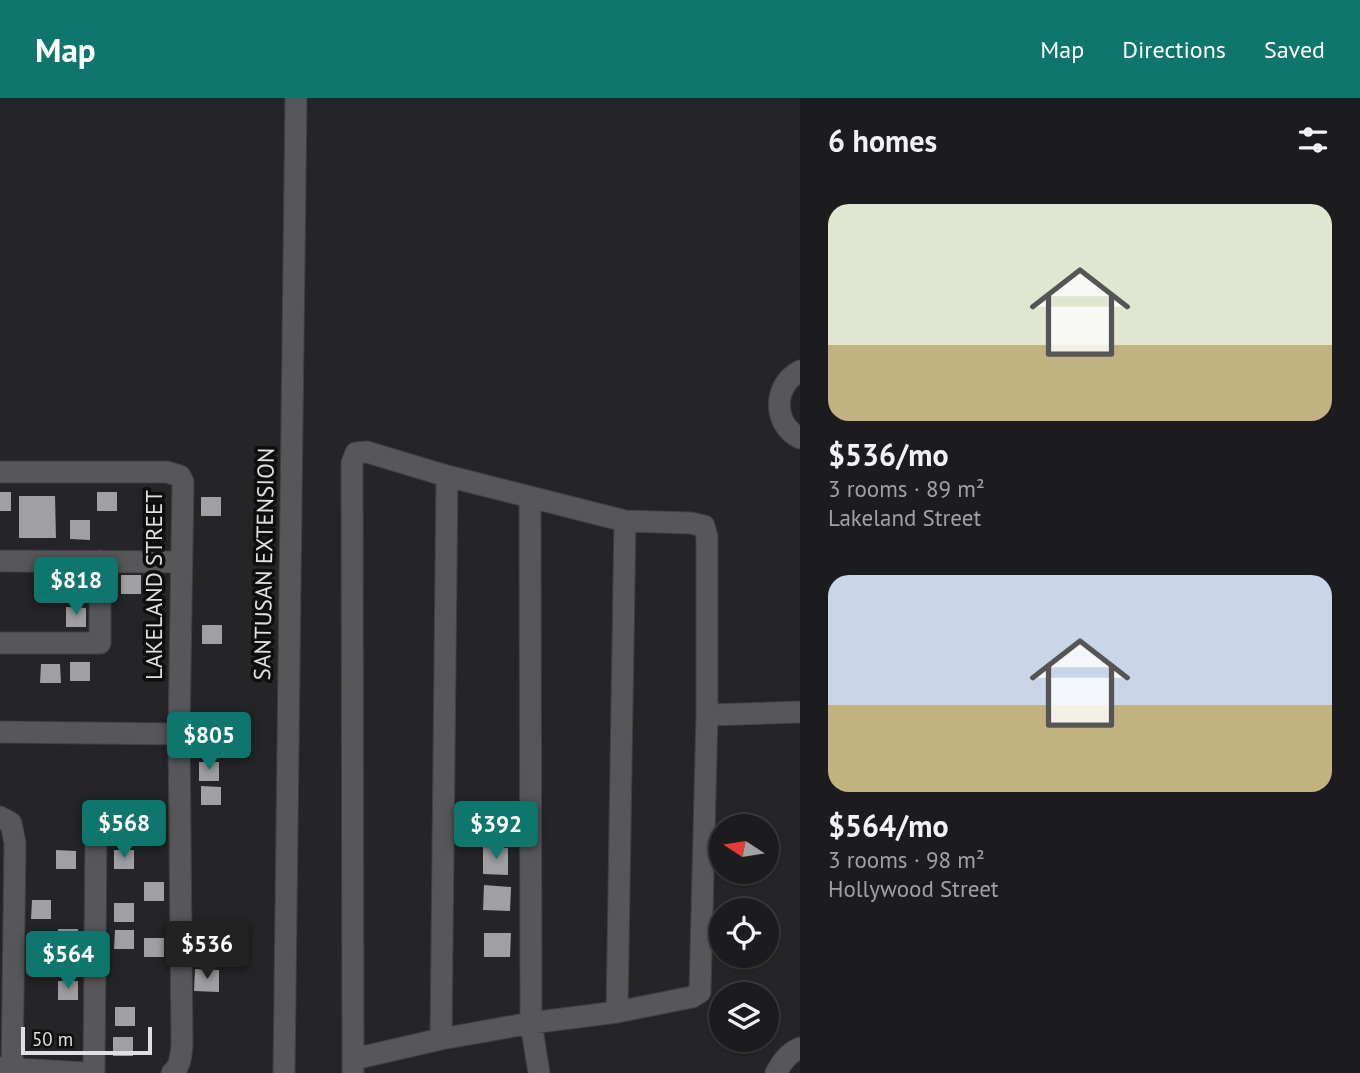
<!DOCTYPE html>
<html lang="en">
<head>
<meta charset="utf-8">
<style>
	:root { --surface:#1c1b1d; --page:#29282a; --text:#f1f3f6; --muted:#a0a1a4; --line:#3a393b; --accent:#0f766e }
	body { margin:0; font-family:"PT Sans",sans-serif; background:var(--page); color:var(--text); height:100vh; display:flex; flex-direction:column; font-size:26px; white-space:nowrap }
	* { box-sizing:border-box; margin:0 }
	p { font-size:23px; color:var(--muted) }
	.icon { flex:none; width:38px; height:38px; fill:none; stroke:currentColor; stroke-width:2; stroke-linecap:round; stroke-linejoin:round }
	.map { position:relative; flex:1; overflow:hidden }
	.drawer { display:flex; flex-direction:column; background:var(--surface); width:560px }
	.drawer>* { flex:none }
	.needle { width:46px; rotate:282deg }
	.tools { position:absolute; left:709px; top:716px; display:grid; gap:14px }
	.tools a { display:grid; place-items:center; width:70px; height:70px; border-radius:50%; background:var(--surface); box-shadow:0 2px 5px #0004,0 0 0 2px var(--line); font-size:35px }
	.scale { position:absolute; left:21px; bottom:18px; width:131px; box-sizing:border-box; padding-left:7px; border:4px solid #e0e0e2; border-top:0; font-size:19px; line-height:24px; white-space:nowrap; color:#e0e0e2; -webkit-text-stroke:5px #0e0e0f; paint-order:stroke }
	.price { position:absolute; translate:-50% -60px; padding:0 16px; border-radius:7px; background:var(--accent); color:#fff; font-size:23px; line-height:46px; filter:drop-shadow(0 2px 4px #0008) }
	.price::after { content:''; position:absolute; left:50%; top:42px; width:21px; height:16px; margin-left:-10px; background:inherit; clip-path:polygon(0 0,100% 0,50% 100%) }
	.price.current { background:#222; color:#fff }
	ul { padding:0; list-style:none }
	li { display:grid; align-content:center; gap:14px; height:371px; padding:0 28px }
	li span { display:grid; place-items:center; height:217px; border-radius:21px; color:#555 }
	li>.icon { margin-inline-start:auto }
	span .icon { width:126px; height:126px; fill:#fffc; stroke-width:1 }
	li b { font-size:30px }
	h2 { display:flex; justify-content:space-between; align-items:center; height:84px; padding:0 28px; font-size:30px }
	header { display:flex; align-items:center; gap:42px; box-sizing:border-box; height:98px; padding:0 35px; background:var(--accent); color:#fff }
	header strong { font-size:33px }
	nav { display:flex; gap:38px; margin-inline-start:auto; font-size:24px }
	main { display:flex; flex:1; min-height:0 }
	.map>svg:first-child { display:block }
	.building { fill:#a09fa2 }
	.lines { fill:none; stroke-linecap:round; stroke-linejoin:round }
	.minor-casing { stroke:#404042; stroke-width:23 }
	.minor { stroke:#575659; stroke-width:21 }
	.labels { text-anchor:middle; stroke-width:7; stroke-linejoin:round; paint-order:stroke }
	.street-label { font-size:23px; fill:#e0e0e2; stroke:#0e0e0f }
</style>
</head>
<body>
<header>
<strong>Map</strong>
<nav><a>Map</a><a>Directions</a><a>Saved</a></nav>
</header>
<main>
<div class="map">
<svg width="800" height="975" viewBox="0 0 800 975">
	<rect width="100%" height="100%" fill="#252427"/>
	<path class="building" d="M0,394H11V413H0Z
		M97,394H117V413H97Z
		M19,398H55L56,440H19Z
		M201,399H221V418H201Z
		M70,422H90V442L70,441Z
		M121,477H141V496H121Z
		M66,509L86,510V529H66Z
		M202,527H222V546H202Z
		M70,564H90V583H70Z
		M41,566H60L61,585H40Z
		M199,664H219V683H199Z
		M201,688L221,689V707H201Z
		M480,707H508V734L480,733Z
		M483,749L508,750V777L483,776Z
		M56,752L76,753V771H56Z
		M114,752H134V771H114Z
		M144,784H164V803H144Z
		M484,787L511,789L510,813L483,812Z
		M32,802H51V821H31Z
		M114,805H134V824H114Z
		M58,831H78V850H58Z
		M115,832H134V851H114Z
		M484,835H511L510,859H484Z
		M144,840H164V859H144Z
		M56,860H76V879H56Z
		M195,871L219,872V894L194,893Z
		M58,883H78V902H58Z
		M115,909H135V928H115Z
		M113,939H133V958H113Z"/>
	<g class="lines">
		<defs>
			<path id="minor" d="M800,273C773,287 772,326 800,340
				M0,374H167L180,378L183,384L179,636L182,946C181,956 181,969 172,975
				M530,399L531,925L539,975
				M0,463L181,464
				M0,545H100V463
				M707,617L800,614
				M0,634L179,636
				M0,719L11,725L15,745L12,975
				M617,914L625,423
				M441,941L447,378
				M0,970L86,975
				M94,975L96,729
				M284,975L296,0
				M353,975L352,365L356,355L367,354L447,378L625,423L691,425L704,428L707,439V617L700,894L692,899L617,914L531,925L441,941L354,961
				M776,975C782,964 788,955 800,950"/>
		</defs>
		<use href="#minor" class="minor-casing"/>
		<use href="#minor" class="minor"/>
	</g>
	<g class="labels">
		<g class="street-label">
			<text transform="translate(264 466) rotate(-89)" y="8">SANTUSAN EXTENSION</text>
			<text transform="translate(154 487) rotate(-90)" y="8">LAKELAND STREET</text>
		</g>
	</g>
</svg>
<div class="tools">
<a><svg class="needle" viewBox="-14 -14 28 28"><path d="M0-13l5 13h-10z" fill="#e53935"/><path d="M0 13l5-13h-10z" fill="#a0a1a4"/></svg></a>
<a><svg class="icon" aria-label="locate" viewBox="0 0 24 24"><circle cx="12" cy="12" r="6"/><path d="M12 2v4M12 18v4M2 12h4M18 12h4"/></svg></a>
<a><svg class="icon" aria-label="layers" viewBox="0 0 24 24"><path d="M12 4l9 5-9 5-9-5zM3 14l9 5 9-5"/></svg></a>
</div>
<div class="scale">50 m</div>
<b class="price" style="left:76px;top:519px">$818</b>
<b class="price" style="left:209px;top:674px">$805</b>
<b class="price" style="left:124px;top:762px">$568</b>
<b class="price" style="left:496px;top:763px">$392</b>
<b class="price current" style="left:207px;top:883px">$536</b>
<b class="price" style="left:68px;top:893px">$564</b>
</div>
<section class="drawer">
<h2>6 homes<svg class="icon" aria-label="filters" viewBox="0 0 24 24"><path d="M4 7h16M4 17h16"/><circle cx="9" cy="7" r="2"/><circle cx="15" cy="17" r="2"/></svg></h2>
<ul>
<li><span style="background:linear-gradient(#dfe7d0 65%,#c2b280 0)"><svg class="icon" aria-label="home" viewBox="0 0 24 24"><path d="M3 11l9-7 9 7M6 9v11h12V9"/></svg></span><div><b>$536/mo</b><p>3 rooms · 89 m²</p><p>Lakeland Street</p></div></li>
<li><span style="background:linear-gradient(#c9d6e8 60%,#c2b280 0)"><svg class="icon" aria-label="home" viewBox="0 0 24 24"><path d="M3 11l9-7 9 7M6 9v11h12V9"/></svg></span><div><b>$564/mo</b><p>3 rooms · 98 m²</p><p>Hollywood Street</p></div></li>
</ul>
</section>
</main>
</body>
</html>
